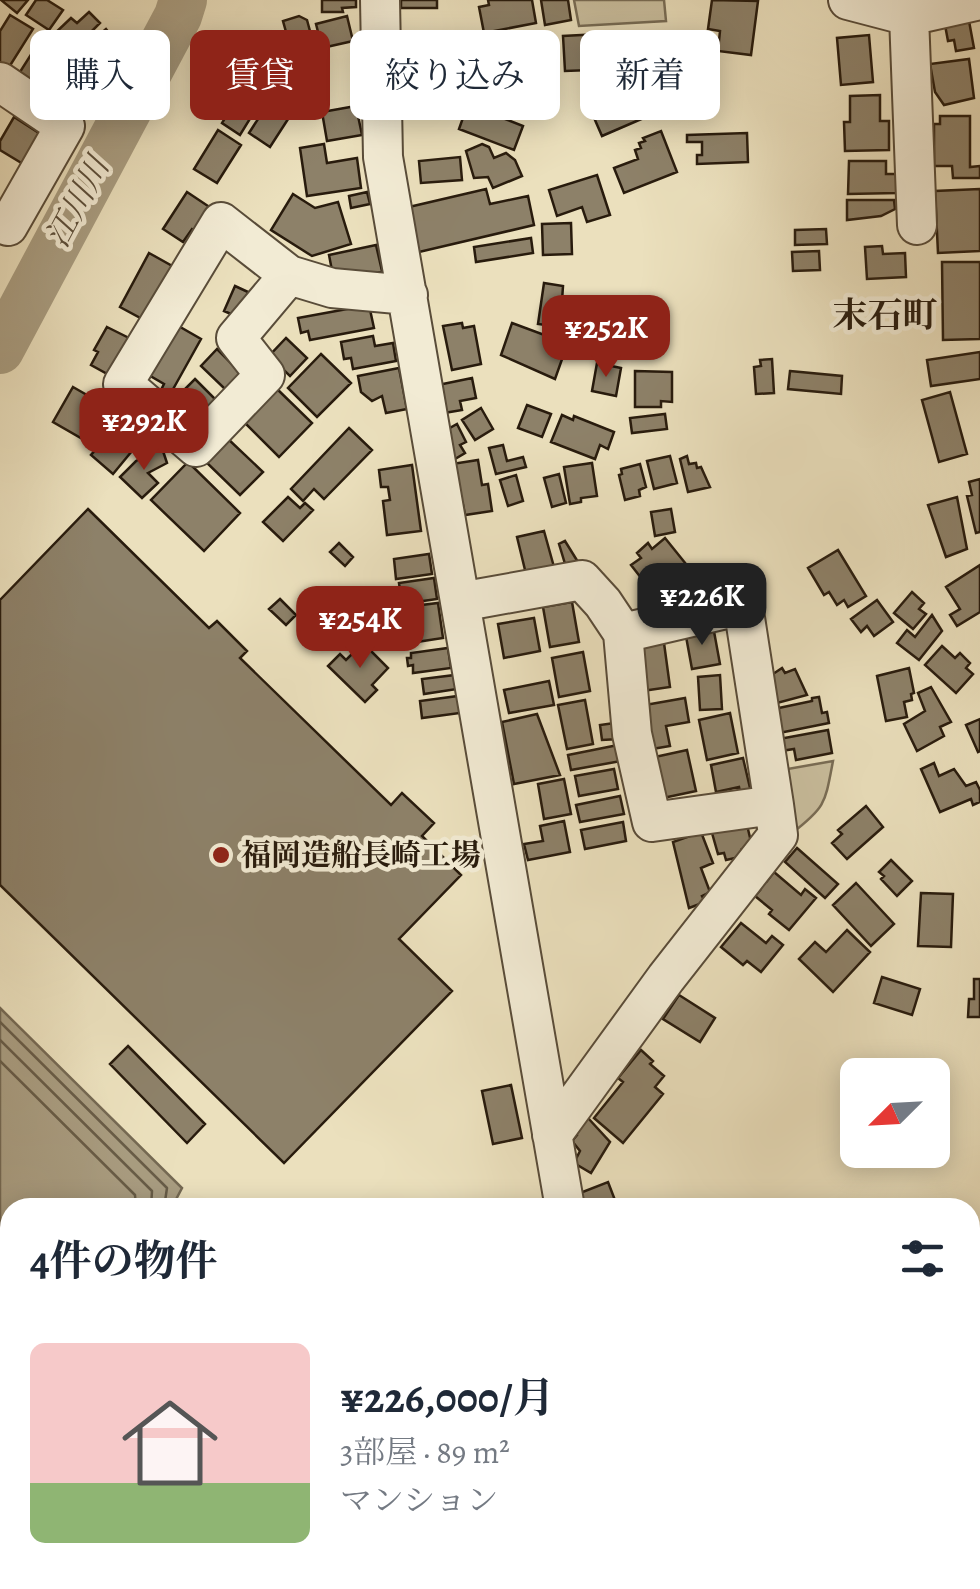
<!DOCTYPE html>
<html lang="ja">
<head>
<meta charset="utf-8">
<style>
	:root { --surface:#fff; --page:#f2f2f3; --text:#1f2937; --muted:#747a83; --accent:#8f2418 }
	body { margin:0; font-family:Alegreya,"Noto Serif JP",serif; background:var(--page); color:var(--text); height:100vh; display:flex; flex-direction:column; font-size:38px; white-space:nowrap }
	* { box-sizing:border-box; margin:0 }
	p { font-size:32px; color:var(--muted) }
	.icon { flex:none; width:55px; height:55px; fill:none; stroke:currentColor; stroke-width:2; stroke-linecap:round; stroke-linejoin:round }
	.map { position:relative; flex:1; overflow:hidden }
	.drawer { position:absolute; left:0px; top:1198px; width:980px; height:392px; display:flex; flex-direction:column; background:var(--surface); border-radius:30px 30px 0 0; box-shadow:0 5px 25px #0003 }
	.drawer>* { flex:none }
	.guide { position:absolute; left:30px; top:30px; width:920px; height:90px; display:flex; gap:20px }
	.needle { width:65px; rotate:246deg }
	.buttons { position:absolute; left:840px; top:1058px; display:grid; gap:20px }
	.buttons a { display:grid; place-items:center; width:110px; height:110px; border-radius:15px; background:var(--surface); box-shadow:0 5px 25px #0003; font-size:50px }
	.price { position:absolute; translate:-50% -85px; padding:0 22px; border-radius:20px; background:var(--accent); color:#fff; font-size:32px; line-height:65px; filter:drop-shadow(0 2px 5px #0008) }
	.price::after { content:''; position:absolute; left:50%; top:60px; width:30px; height:22px; margin-left:-15px; background:inherit; clip-path:polygon(0 0,100% 0,50% 100%) }
	.price.on { background:#222; color:#fff }
	ul { padding:0; list-style:none }
	li { display:flex; align-items:center; gap:30px; height:250px; padding:0 30px }
	li span { display:grid; place-items:center; flex:none; width:280px; height:200px; border-radius:15px; color:#555 }
	li>.icon { margin-inline-start:auto }
	span .icon { width:120px; height:120px; fill:#fffc; stroke-width:1 }
	li b { font-size:42px }
	h2 { display:flex; justify-content:space-between; align-items:center; height:120px; padding:0 30px; font-size:42px }
	.pill { padding:0 35px; border-radius:15px; background:var(--surface); box-shadow:0 5px 25px #0003; font-size:35px; line-height:90px }
	.pill.on { background:var(--accent); color:#fff }
	.map>svg:first-child { display:block }
	.green { fill:#cabf9f; stroke:#796d56; stroke-width:2.5 }
	.water { fill:#a99d81; stroke:#756953; stroke-width:2.5 }
	.lines { fill:none; stroke-linecap:round; stroke-linejoin:round }
	.shore { stroke:#685c47; stroke-width:2.5 }
	.river { stroke:#a99d81; stroke-width:48 }
	.building { fill:#8d8169; stroke:#281b0d; stroke-width:2.5 }
	.minor-casing { stroke:#594c39; stroke-width:42 }
	.minor { stroke:#f2ebd4; stroke-width:38 }
	.poi-dot { fill:#8f2418; stroke:#f2ebd4; stroke-width:4 }
	.labels { text-anchor:middle; stroke-width:9; stroke-linejoin:round; paint-order:stroke }
	.poi-label { font-size:30px; font-weight:bold; fill:#281b0d; stroke:#f2ebd4; text-anchor:start }
	.water-label { font-size:32px; font-style:italic; fill:#5c4f3b; stroke:#f2ebd4 }
	.quarter-label { font-size:35px; font-weight:bold; fill:#281b0d; stroke:#f2ebd4 }
</style>
</head>
<body>
<div class="map">
<svg width="980" height="1589" viewBox="0 0 980 1589">
	<rect width="100%" height="100%" fill="#ebe0bd"/>
	<filter id="stains"><feTurbulence type="fractalNoise" baseFrequency=".002" numOctaves="4"/><feColorMatrix values="0 0 0 0 .2 0 0 0 0 .09 0 0 0 0 .02 0 0 0 .5 -.17"/></filter>
	<radialGradient id="worn" r=".72"><stop offset=".6" stop-color="#630" stop-opacity="0"/><stop offset="1" stop-color="#630" stop-opacity=".3"/></radialGradient>
	<path class="green" d="M574,0H664L666,21L579,26Z
		M833,761C825,803 826,807 792,833L782,770Z"/>
	<path class="water" d="M0,1008L182,1188L172,1207L10,1208V1411L0,1421Z
		M18,1580H231L222,1589H9Z"/>
	<g class="lines">
		<path class="shore" d="M0,1022L167,1188L164,1208
			M0,1040L152,1191L151,1208
			M0,1061L135,1195L136,1208"/>
		<path class="river" d="M0,350L178,16L183,0"/>
	</g>
	<path class="building" d="M1,0H28L17,13Z
		M36,0H47L63,10L49,30L26,15Z
		M322,0H356V7L342,8L343,12H322Z
		M401,0H437V8H401Z
		M488,0H532L536,23L484,33L479,7L489,5Z
		M541,0H568L571,20L545,25Z
		M712,0L758,1L751,55L718,51L720,31L708,29Z
		M89,12L100,23L74,49L69,44L65,48L53,35L71,18L77,23Z
		M10,15L33,29L6,72L0,68V31Z
		M299,16L307,20L314,46L307,48L309,55L274,64L269,44L288,39L283,21Z
		M347,16L353,41L322,48L316,24Z
		M969,21L974,48L956,51L954,40L948,41L945,25Z
		M106,29L118,44L107,54L113,61L99,72L81,50Z
		M619,33L621,75L591,77V70L565,71L563,36Z
		M869,35L873,82L841,85L837,38Z
		M449,40L450,60L403,63V50L414,49V42Z
		M39,42L59,54L34,85L18,75Z
		M969,59L974,98L944,105L935,92L930,64Z
		M74,68L97,82L78,112L55,98Z
		M450,70L452,90L397,94L396,73Z
		M243,88L262,99L240,135L222,123Z
		M624,88L629,99L637,95L646,117L602,136L588,104Z
		M880,95V121H889V150L845,151L844,122H850V96Z
		M433,99L436,106L421,117L398,118L397,101Z
		M482,100L504,108L500,117L523,126L514,150L459,129L465,112L476,116Z
		M269,102L290,116L270,147L249,133Z
		M356,106L362,135L327,141L322,112Z
		M940,116H970V167L980,166V178H953L952,166H934V124H940Z
		M14,117L42,135L28,167L0,150V141Z
		M218,130L241,145L217,183L194,169Z
		M661,131L677,172L624,193L614,168L638,159L635,150L641,148L639,143L645,141L643,138Z
		M747,133L748,162L697,164V155H702V142H687V135Z
		M324,144L327,163L357,158L361,188L307,196L300,148Z
		M482,144L489,147L494,158L506,153L515,160L522,176L493,188L488,177L474,178L466,151Z
		M460,157L462,180L421,183L419,161Z
		M849,161H886V174H896L897,193L848,194Z
		M597,175L610,215L587,222L582,207L557,216L549,190Z
		M486,189L490,204L528,196L534,225L419,252L409,207Z
		M980,189V251L938,253L935,191Z
		M187,192L211,208L196,231L192,229L183,242L163,229Z
		M367,192L370,204L351,208L349,196Z
		M293,194L315,208L338,202L351,244L312,256L271,230Z
		M847,200H894L895,209L881,216L847,220Z
		M571,223L572,254L543,255L542,224Z
		M826,229L827,244L795,245V230Z
		M531,238L533,253L476,262L474,247Z
		M376,245L382,271L334,281L329,255Z
		M882,246L883,254L905,253L906,277L867,279L865,247Z
		M819,251L820,270L793,271L792,252Z
		M149,253L174,267L146,321L120,307Z
		M942,262H980V339L943,340Z
		M544,283L563,286L562,301L571,302L568,328L538,324Z
		M235,286L248,292L238,317L224,311Z
		M369,305L374,328L310,340L308,331L301,333L298,318Z
		M580,318L616,320L614,352L592,351L593,342L578,341Z
		M462,323L463,328L474,326L481,364L452,370L443,326Z
		M512,323L550,337L549,342L566,348L555,379L501,355Z
		M175,324L201,339L167,400L158,396L164,384L147,374Z
		M107,327L131,339L111,376L91,365L98,352L94,350Z
		M373,336L375,346L393,343L396,361L353,369L351,358L344,359L341,342Z
		M286,338L307,358L290,376L269,356Z
		M217,349L242,374L226,390L201,366Z
		M980,352V379L931,386L927,360Z
		M321,354L351,383L317,417L288,388Z
		M772,359L774,393L756,394L754,367L761,366L760,360Z
		M597,363L621,368L616,396L592,391Z
		M399,368L407,409L386,413L382,396L372,401L361,392L358,376Z
		M635,371L672,372V402L661,401V407H635Z
		M790,371L842,376L841,394L788,389Z
		M472,378L476,398L460,401L462,410L444,413L438,385Z
		M195,379L217,401L194,426L171,403Z
		M274,386L312,423L279,457L241,419Z
		M73,387L113,410L93,445L53,422Z
		M950,392L967,454L939,462L922,400Z
		M527,405L551,414L542,437L518,428Z
		M481,408L493,429L475,440L462,420Z
		M665,414L667,429L632,433L630,418Z
		M562,415L573,420L574,416L614,432L608,449L600,445L595,459L551,442Z
		M136,416L151,428L113,474L91,455L106,438L113,444L116,439L111,435L122,421L128,425Z
		M457,424L466,442L460,445L465,453L455,459L441,433Z
		M349,428L372,450L324,499L314,489L303,501L291,489Z
		M227,438L263,472L240,495L205,461Z
		M503,445L507,461L523,457L526,467L496,474L489,448Z
		M162,448L167,463L148,473L158,483L142,498L120,477L136,461Z
		M670,456L677,483L654,489L647,461Z
		M687,456L689,464L696,463L697,468L701,467L710,487L688,492L680,459Z
		M478,460L482,485L488,484L492,511L465,515L463,505L458,506L452,464Z
		M188,462L240,513L204,551L151,500Z
		M592,463L597,496L581,498V502L570,504L564,467Z
		M640,464L646,487L639,490L640,496L625,500L619,475L622,474L621,469Z
		M412,465L421,531L387,535L383,501L390,500L388,487H381L379,470Z
		M559,474L566,503L552,507L544,478Z
		M516,475L523,501L508,506L500,480Z
		M980,479V532L976,533L967,496L972,495L969,482Z
		M288,497L300,508L305,503L313,510L283,541L263,522Z
		M957,497L967,549L946,557L928,505Z
		M88,509L209,628L217,621L247,651L240,658L391,805L402,793L434,823L422,836L461,875L399,939L452,991L284,1163L0,885V600Z
		M671,509L675,532L655,536L651,512Z
		M544,531L554,567L526,574L517,537Z
		M665,538L690,569L656,597L631,565L641,558L637,553L648,543L652,549Z
		M565,541L578,562L566,567L559,544Z
		M339,543L353,557L345,566L330,552Z
		M838,550L866,596L848,607L844,600L837,605L829,592L824,595L808,568Z
		M429,554L432,574L396,579L394,559Z
		M980,565V612L957,626L950,615L960,609L946,587Z
		M711,569L715,598L680,607L676,591L689,588L687,582L695,580L694,574Z
		M434,578L437,599L402,604L399,583Z
		M912,592L924,603L919,609L926,614L913,629L894,613Z
		M280,599L296,615L286,625L269,609Z
		M877,600L893,622L874,636L867,626L861,632L851,619Z
		M572,602L579,642L550,647L543,607Z
		M438,603L443,638L410,643L405,607Z
		M932,615L942,631L919,660L897,643L907,630L915,637Z
		M534,618L540,651L504,658L498,624Z
		M713,626L720,664L692,669L685,631Z
		M363,643L388,668L372,685L377,690L365,702L328,666L340,654L346,660Z
		M664,643L670,687L642,691L635,647Z
		M942,646L955,658L960,653L970,663L966,668L973,674L956,693L925,665Z
		M448,648L451,668L413,673V665L408,666L407,658H411V653Z
		M583,652L590,691L559,697L552,658Z
		M782,668L785,673L795,669L807,695L777,703L770,676Z
		M909,668L914,693L911,694L912,700L904,702L907,717L886,721L877,676Z
		M455,675L457,689L424,694L422,679Z
		M720,675L722,709L700,710L698,677Z
		M549,681L554,705L509,713L504,690Z
		M931,687L951,722L940,727L944,736L917,751L904,724L925,711L918,693Z
		M458,696L460,713L422,718L420,701Z
		M819,697L822,713L827,712L829,723L779,733L774,709L812,701V698Z
		M685,698L689,722L666,726L670,746L652,749L645,705Z
		M585,700L593,744L567,749L558,705Z
		M730,713L738,753L707,760L699,720Z
		M537,714L560,775L514,784L502,722Z
		M980,719V751L978,752L966,725Z
		M615,723L619,739L602,740L600,725Z
		M828,730L832,753L796,760L794,749L781,751L779,739Z
		M618,745L621,761L571,770L568,755Z
		M687,750L696,791L663,798L655,757Z
		M743,758L750,788L754,787L755,793L741,796L739,787L716,792L711,765Z
		M934,763L939,776L954,769L966,786L976,782L980,790V802L973,805L971,799L940,812L921,769Z
		M614,769L618,789L579,796L575,776Z
		M564,779L571,814L544,819L538,784Z
		M620,796L624,814L580,822L576,805Z
		M866,806L883,827L847,859L832,843L842,834L838,830Z
		M564,821L570,852L528,860L524,844L543,841L540,826Z
		M623,822L626,841L585,849L581,830Z
		M747,825L752,846L742,849L744,856L726,860L724,853L718,854L712,833Z
		M701,832L713,863L701,868L710,892L702,896L705,902L689,908L673,842Z
		M797,848L838,884L825,898L785,862Z
		M891,860L912,881L897,896L881,879L884,876L879,872Z
		M774,872L801,895L805,889L816,898L789,930L769,914L772,910L755,896L760,890L754,884L761,876L767,881Z
		M856,883L894,924L871,946L833,905Z
		M921,893L953,894L951,947L918,946Z
		M741,923L766,943L772,936L783,945L761,972L747,961L743,965L721,947Z
		M847,930L870,952L833,992L799,959L815,942L826,952Z
		M882,977L920,989L912,1015L874,1003Z
		M974,979H980V1017H968L969,999H974Z
		M679,995L715,1018L700,1042L663,1019Z
		M128,1046L205,1124L187,1143L110,1064Z
		M641,1050L653,1061L650,1064L664,1076L655,1087L663,1094L623,1143L594,1118L623,1082L618,1078Z
		M511,1085L522,1138L493,1144L482,1091Z
		M588,1118L610,1142L591,1173L574,1163L580,1151L572,1141L577,1135L575,1130Z
		M608,1182L618,1208H586L580,1193Z
		M970,1467L980,1476V1529L977,1532L970,1526Z
		M314,1580H873L883,1589H306Z
		M878,1580H914L924,1589H888Z"/>
	<g class="lines">
		<defs>
			<path id="minor" d="M380,0L383,157L565,1208
				M848,0L909,16L980,0
				M909,16L917,225
				M0,82L65,126L8,226L0,222
				M289,275L236,338L265,375L196,447L123,384L221,222L289,275L332,288L408,295
				M460,602L582,580L603,603L623,633L632,734L652,822L774,805L743,605L623,633
				M552,1135L666,978L778,835L774,805
				M970,1249L980,1259
				M950,1580L960,1589"/>
		</defs>
		<use href="#minor" class="minor-casing"/>
		<use href="#minor" class="minor"/>
	</g>
	<circle class="poi-dot" cx="221" cy="855" r="10"/>
	<g class="labels">
		<g class="poi-label">
			<text x="241" y="865">福岡造船長崎工場</text>
		</g>
		<g class="water-label">
			<text transform="translate(77 202) rotate(-62)" y="11">江川川</text>
		</g>
		<g class="quarter-label">
			<text x="885" y="327">末石町</text>
		</g>
	</g>
	<rect width="100%" height="100%" filter="url(#stains)"/>
	<rect width="100%" height="100%" fill="url(#worn)"/>
</svg>
<div class="buttons">
<a><svg class="needle" viewBox="-14 -14 28 28"><path d="M0-13l5 13h-10z" fill="#e53935"/><path d="M0 13l5-13h-10z" fill="#747a83"/></svg></a>
</div>
<b class="price" style="left:606px;top:380px">¥252K</b>
<b class="price" style="left:144px;top:473px">¥292K</b>
<b class="price on" style="left:702px;top:648px">¥226K</b>
<b class="price" style="left:360px;top:671px">¥254K</b>
<div class="guide">
<a class="pill">購入</a>
<a class="pill on">賃貸</a>
<a class="pill">絞り込み</a>
<a class="pill">新着</a>
</div>
<section class="drawer">
<h2>4件の物件<svg class="icon" aria-label="filters" viewBox="0 0 24 24"><path d="M4 7h16M4 17h16"/><circle cx="9" cy="7" r="2"/><circle cx="15" cy="17" r="2"/></svg></h2>
<ul>
<li><span style="background:linear-gradient(#f6c9c9 70%,#8fb573 0)"><svg class="icon" aria-label="home" viewBox="0 0 24 24"><path d="M3 11l9-7 9 7M6 9v11h12V9"/></svg></span><div><b>¥226,000/月</b><p>3部屋 · 89 m²</p><p>マンション</p></div></li>
</ul>
</section>
</div>
</body>
</html>
